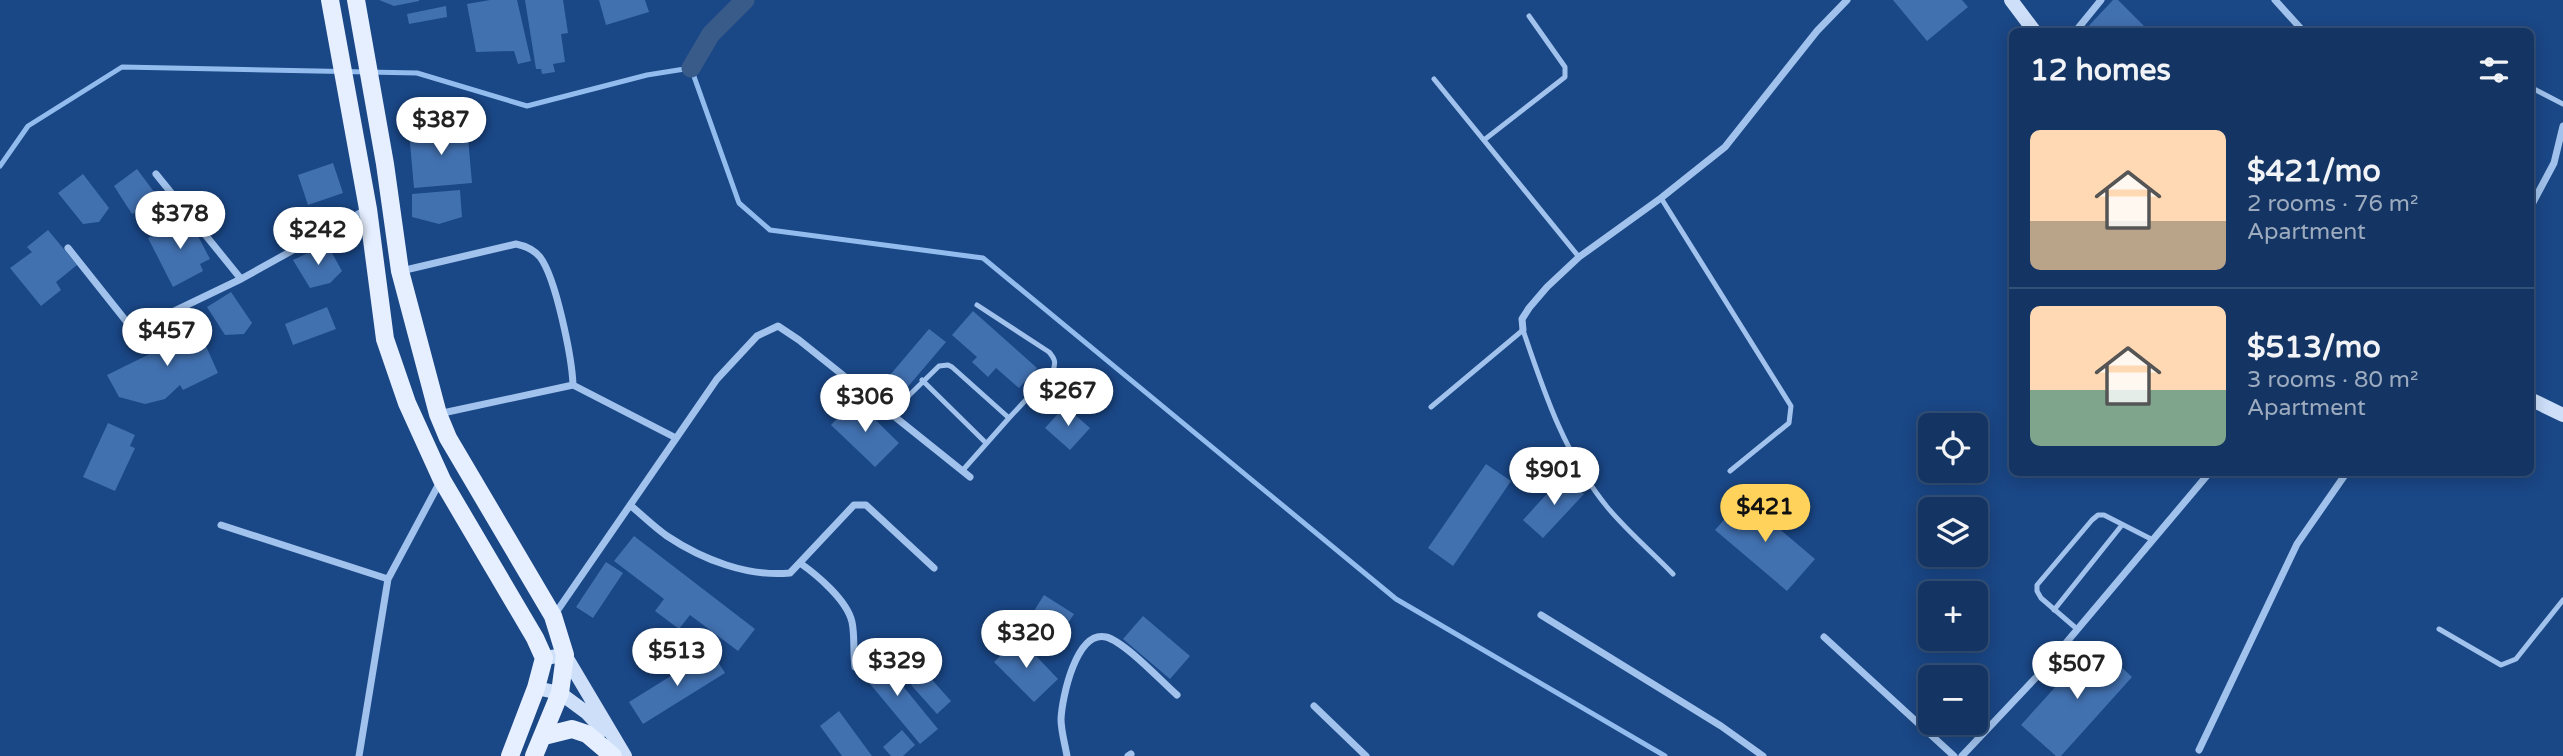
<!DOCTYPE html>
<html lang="en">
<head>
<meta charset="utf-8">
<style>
	:root { --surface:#143564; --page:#1d3d6a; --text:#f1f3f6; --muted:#9dabbf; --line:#335078; --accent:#ffd25c }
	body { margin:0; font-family:"Varela Round",sans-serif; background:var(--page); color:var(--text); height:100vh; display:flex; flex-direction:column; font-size:26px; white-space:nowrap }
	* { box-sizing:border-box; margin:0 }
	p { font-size:23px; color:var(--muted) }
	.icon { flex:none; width:38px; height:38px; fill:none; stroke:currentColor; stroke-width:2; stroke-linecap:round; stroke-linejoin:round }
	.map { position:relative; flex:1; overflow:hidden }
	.details { position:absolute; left:2009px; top:28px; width:525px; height:448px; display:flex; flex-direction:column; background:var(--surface); border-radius:10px; box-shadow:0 4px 18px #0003,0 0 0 2px var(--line) }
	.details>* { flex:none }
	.fabs { position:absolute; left:1918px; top:413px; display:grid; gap:14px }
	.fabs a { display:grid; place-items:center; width:70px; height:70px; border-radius:10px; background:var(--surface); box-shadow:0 4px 18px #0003,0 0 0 2px var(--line); font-size:35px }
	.price { position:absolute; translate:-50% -60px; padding:0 16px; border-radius:24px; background:#fff; color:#222; font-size:23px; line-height:46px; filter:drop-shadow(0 2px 4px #0008) }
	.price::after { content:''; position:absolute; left:50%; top:42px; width:21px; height:16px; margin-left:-10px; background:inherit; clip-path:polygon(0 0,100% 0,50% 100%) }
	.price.on { background:var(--accent); color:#111 }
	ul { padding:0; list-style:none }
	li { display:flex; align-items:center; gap:21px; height:175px; padding:0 21px }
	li+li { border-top:2px solid var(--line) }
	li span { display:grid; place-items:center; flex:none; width:196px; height:140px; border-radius:10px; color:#555 }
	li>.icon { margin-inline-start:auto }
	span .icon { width:84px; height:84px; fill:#fffc; stroke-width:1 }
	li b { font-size:30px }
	h2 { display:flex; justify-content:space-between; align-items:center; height:84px; padding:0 21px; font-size:30px }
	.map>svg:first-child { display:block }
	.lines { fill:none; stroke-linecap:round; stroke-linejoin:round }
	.stream { stroke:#93bcee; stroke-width:5 }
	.canal { stroke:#395b89; stroke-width:19 }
	.building { fill:#4271b0 }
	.lane { stroke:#a1c2ec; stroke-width:5 }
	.street { stroke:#a1c2ec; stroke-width:7 }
	.secondary { stroke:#cddff9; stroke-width:14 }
	.primary { stroke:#e6efff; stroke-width:18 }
</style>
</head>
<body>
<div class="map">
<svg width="2563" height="756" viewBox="0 0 2563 756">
	<rect width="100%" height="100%" fill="#1a4786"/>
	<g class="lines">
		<path class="stream" d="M0,166L28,126L122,67L417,73L527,106L647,75L691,68L739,203L770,230L983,258L1396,599L1665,756"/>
		<path class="canal" d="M691,68L711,34L745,0"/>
	</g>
	<path class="building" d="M379,0H419V1L394,6Z
		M490,0H517L531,61L518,64L514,51L476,52L467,4Z
		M525,0H563L568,33L561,34L565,62L553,64L555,72L542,74L541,69H536Z
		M599,0H645L649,12L606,25Z
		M1893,0H1962L1968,7L1927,41Z
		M2113,0H2118L2150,32H2083Z
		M446,6L447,17L409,24L407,14Z
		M467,126L472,183L414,188L409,132Z
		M333,163L343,193L308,205L298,175Z
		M137,169L163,204L152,216L143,218L138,211L132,214L114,186Z
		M83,174L109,208L99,222L83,224L58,193Z
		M460,190L462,217L439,224L412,217V194Z
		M188,217L210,259L200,264L203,271L173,287L148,238Z
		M48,230L77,265L56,282L61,290L41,306L10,268L32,252L27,247Z
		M327,244L342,271L330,283L310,288L293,260Z
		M231,292L252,323L244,334L225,335L207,307Z
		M327,307L336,329L293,345L285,324Z
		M973,311L1037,368L1019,388L996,368L988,377L972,362L977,357L952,335Z
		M193,317L218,373L183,390L180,385L165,399L145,404L119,397L107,375L174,342L168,329Z
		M929,329L946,342L906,389L890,375Z
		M855,400L899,443L875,467L831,425Z
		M1065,406L1090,428L1070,450L1045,428Z
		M108,423L135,435L130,446L135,448L115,491L83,477Z
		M1486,464L1511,481L1453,566L1428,548Z
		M1564,475L1584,494L1543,538L1523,520Z
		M1743,498L1815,559L1787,591L1715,530Z
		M634,536L755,629L738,651L690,615L679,629L655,611L664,599L614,561Z
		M606,562L623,573L593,618L576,607Z
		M1044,595L1074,614L1049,652L1020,633Z
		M1143,616L1190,656L1170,679L1123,639Z
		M1019,638L1058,679L1034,702L994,662Z
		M2095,643L2132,677L2061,756H2056L2021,725Z
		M711,651L725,673L643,724L629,702Z
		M875,652L938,729L920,744L856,667Z
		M926,673L951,701L937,714L911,685Z
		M839,711L872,756H842L820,726Z
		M902,730L915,745L903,756H891L883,747Z"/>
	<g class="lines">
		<path class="lane" d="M1434,79L1579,257
			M2530,87L2563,104
			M1484,140L1565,77V67L1529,16
			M1661,198L1791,406L1789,423L1730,471
			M977,305L1049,352C1055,359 1056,362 1053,371L1009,418
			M922,380L986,443
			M1431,407L1523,330C1544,392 1565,456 1608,508C1628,532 1652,552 1673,574
			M891,413L939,366L948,365L952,367L1009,418L963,470
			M2054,610L2122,525
			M2077,629L2041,598L2037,591V585L2092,520L2098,515H2104L2153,540
			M2439,629L2501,665L2516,659L2563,600"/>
		<path class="street" d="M2275,0L2304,32
			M2075,32L2101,0
			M156,174L241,279
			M2530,208L2554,163L2563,126
			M68,248L130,326L139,328L241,279L367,209
			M401,271L516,244C526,246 534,250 540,257C556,278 572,358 573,385L438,414
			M1523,330L1522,319L1529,308L1547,287L1579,257L1661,198L1725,147L1817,31L1847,0
			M573,385L676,438
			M630,505C642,515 654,527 667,536C703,560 748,577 790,573L854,505H866L934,568
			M221,525L388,579
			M800,563C817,575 847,600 852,622C855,636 853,653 855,667
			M555,614L717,379L757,336L778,326L799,340L970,477
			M1541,615L1721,726L1763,756
			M1824,637L1954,756
			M1314,706L1366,756
			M2199,750L2297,544L2347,472
			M359,756L388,579L441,480
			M1067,756C1065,744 1061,731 1061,719C1062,698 1076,630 1106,637C1125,642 1161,681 1177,695
			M1128,756L1131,754
			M1962,756L2044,669L2210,472"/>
		<path class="secondary" d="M2011,0L2035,32
			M2530,399L2563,415
			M544,658L565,655L625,756
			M536,688L560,693L587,713L603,730"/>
		<path class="primary" d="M330,0L368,209L385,339L407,403L442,480L535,638L544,658L536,688L510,756
			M356,0L385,164L400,271L438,414L448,438L553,616L565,655L560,693L534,756
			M544,736L572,729L587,734L613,756"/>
	</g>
</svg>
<div class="fabs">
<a><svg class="icon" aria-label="locate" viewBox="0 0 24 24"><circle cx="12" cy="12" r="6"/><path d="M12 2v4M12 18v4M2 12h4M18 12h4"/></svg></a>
<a><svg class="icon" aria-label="layers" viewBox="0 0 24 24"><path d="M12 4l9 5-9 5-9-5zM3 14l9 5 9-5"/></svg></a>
<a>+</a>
<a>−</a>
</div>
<b class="price" style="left:441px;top:157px">$387</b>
<b class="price" style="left:180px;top:251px">$378</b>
<b class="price" style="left:318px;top:267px">$242</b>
<b class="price" style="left:167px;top:368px">$457</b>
<b class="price" style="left:1068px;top:428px">$267</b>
<b class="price" style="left:865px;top:434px">$306</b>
<b class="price" style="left:1554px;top:507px">$901</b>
<b class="price on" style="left:1765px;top:544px">$421</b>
<b class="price" style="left:1026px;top:670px">$320</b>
<b class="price" style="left:677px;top:688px">$513</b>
<b class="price" style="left:897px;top:698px">$329</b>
<b class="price" style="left:2077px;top:701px">$507</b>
<section class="details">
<h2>12 homes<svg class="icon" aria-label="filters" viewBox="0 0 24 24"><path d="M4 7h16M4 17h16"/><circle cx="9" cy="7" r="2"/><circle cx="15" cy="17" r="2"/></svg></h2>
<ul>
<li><span style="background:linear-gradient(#ffd9b3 65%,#b9a48a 0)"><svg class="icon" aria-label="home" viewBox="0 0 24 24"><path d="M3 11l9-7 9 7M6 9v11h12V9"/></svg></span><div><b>$421/mo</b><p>2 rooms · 76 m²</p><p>Apartment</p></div></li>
<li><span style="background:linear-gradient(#ffd9b3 60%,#7fa58c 0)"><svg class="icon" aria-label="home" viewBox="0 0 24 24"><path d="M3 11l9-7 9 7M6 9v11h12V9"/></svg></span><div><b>$513/mo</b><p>3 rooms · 80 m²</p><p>Apartment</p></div></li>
</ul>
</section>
</div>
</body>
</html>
